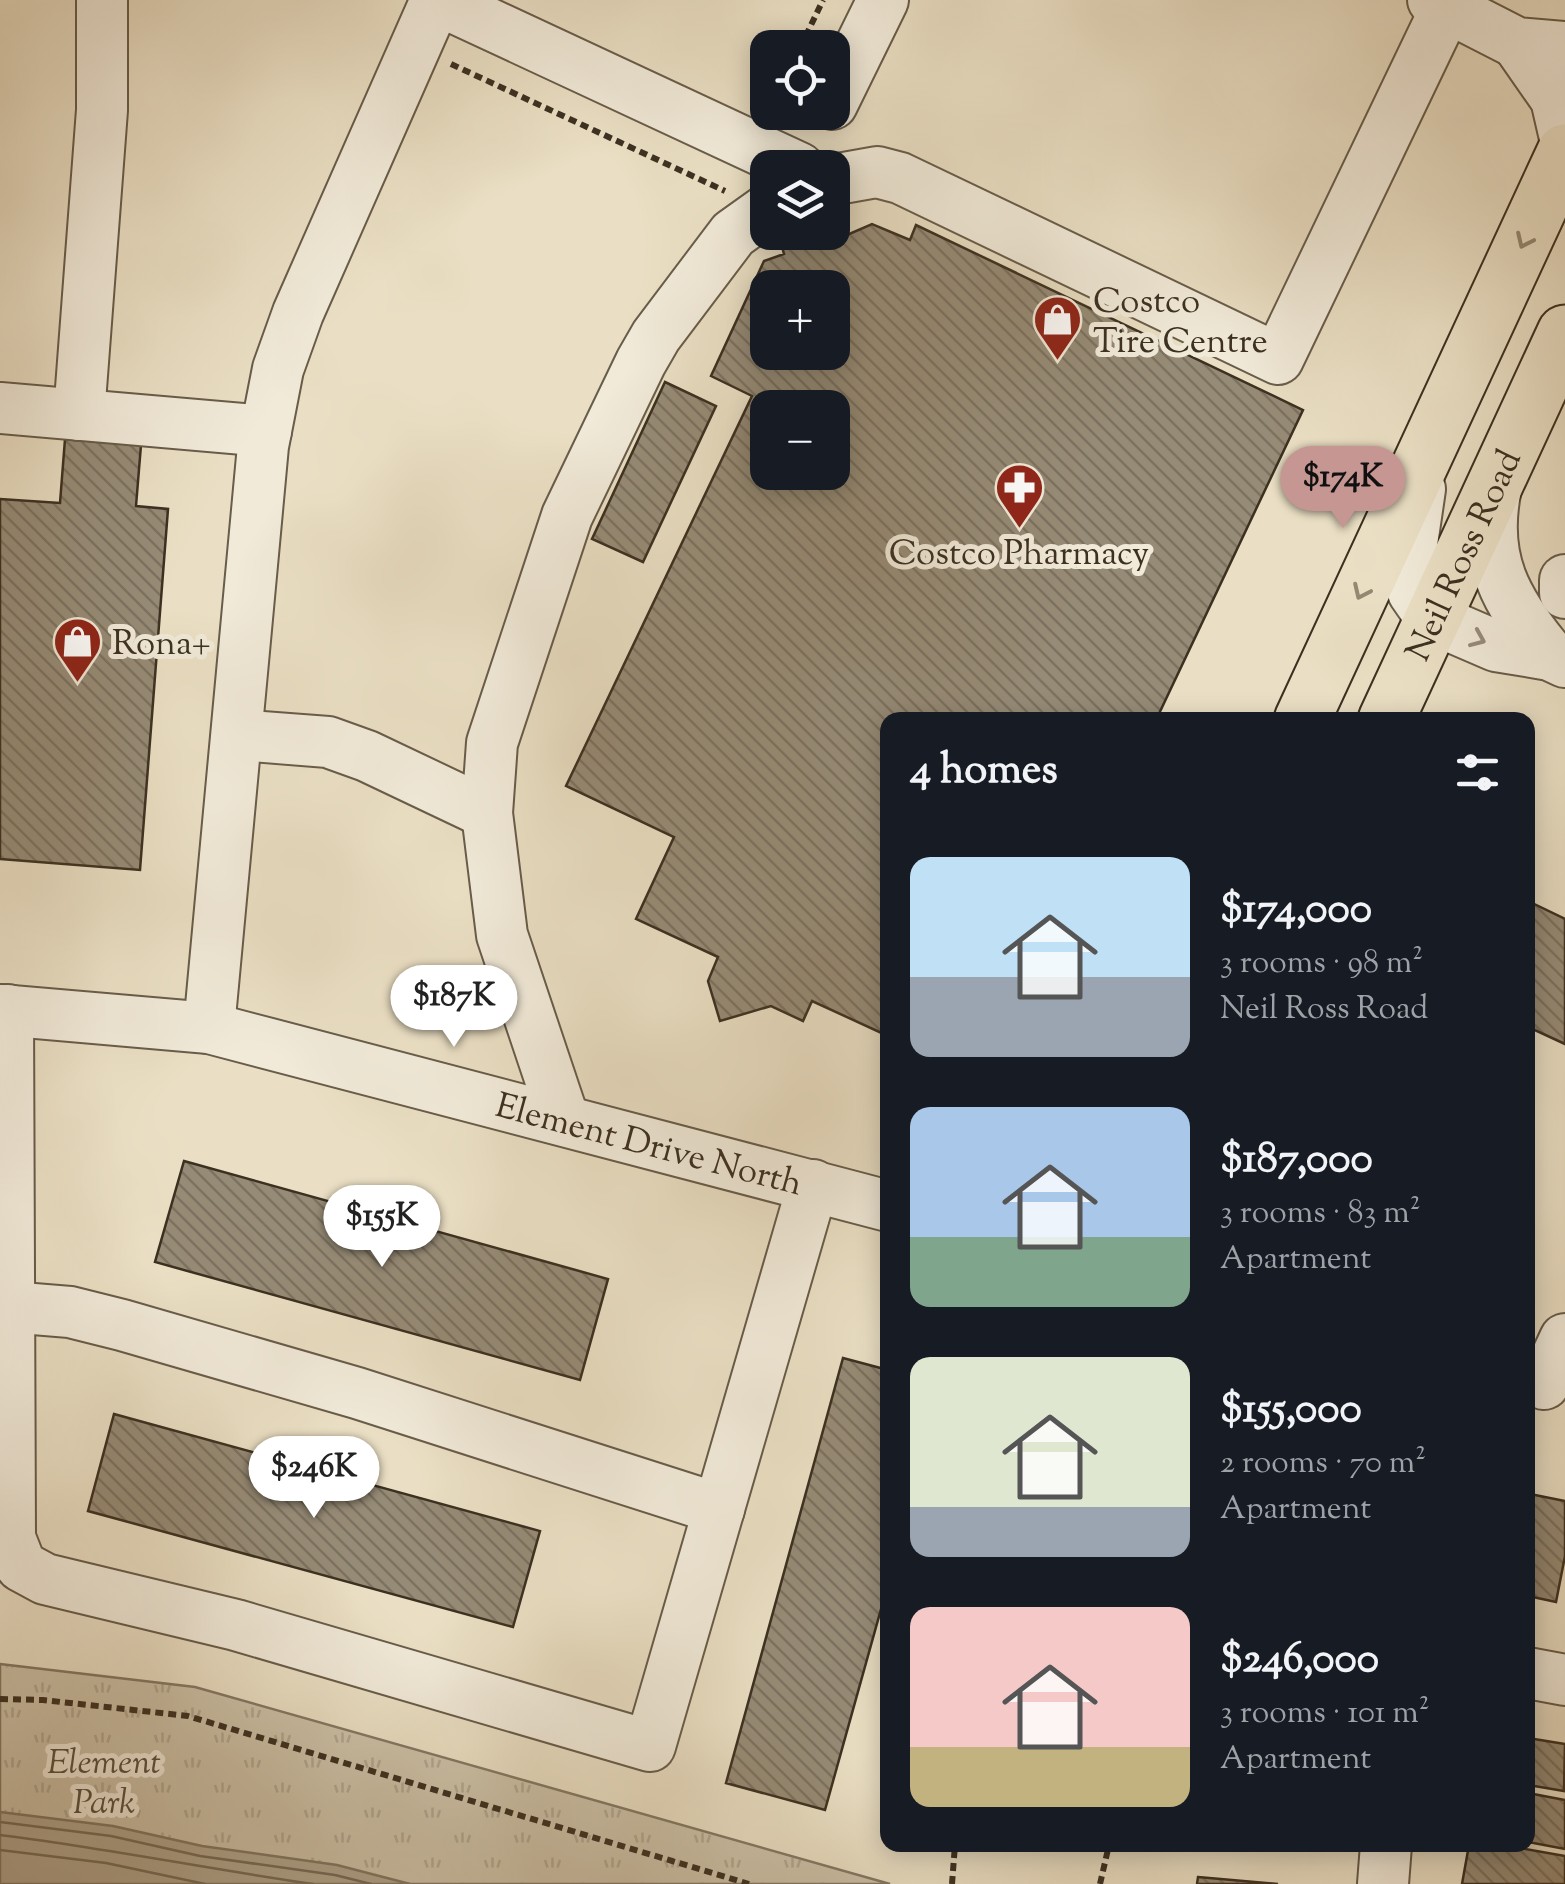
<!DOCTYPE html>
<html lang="en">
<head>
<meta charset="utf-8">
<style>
	:root { --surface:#171b24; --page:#20242c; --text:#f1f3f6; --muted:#9ea1a6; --accent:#c59692 }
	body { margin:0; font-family:"Sorts Mill Goudy",serif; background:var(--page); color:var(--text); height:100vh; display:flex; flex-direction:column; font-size:38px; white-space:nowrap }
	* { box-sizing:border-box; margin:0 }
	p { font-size:32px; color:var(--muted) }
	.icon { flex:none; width:55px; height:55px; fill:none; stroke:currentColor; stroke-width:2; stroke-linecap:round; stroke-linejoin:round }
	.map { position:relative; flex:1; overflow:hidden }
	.side { position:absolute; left:880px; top:712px; width:655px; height:1140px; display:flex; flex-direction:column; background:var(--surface); border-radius:20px; box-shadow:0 5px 25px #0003 }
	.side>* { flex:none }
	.buttons { position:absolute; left:750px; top:30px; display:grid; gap:20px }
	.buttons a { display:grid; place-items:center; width:100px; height:100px; border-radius:20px; background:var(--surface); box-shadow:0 5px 25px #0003; font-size:50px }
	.price { position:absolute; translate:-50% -85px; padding:0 22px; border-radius:35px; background:#fff; color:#222; font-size:32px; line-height:65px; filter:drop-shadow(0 2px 5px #0008) }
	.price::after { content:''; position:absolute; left:50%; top:60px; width:30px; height:22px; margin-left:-15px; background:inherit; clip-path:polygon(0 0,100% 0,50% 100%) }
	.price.on { background:var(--accent); color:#111 }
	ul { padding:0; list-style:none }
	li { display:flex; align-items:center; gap:30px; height:250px; padding:0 30px }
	li span { display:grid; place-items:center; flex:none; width:280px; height:200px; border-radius:20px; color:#555 }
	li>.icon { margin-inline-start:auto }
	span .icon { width:120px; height:120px; fill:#fffc; stroke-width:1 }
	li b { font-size:42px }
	h2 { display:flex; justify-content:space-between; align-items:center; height:120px; padding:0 30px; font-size:42px }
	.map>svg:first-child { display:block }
	.park { fill:url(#park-tufts); stroke:#847864; stroke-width:2.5 }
	.water { fill:#afa48d; stroke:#817662; stroke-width:2.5 }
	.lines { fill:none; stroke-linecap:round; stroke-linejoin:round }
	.shore { stroke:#766a57; stroke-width:2.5 }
	.building { fill:url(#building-back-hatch); stroke:#3c3021; stroke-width:2.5; fill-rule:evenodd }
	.minor-casing { stroke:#685c4a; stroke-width:54 }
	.major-casing { stroke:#3c3021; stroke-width:59 }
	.path { stroke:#3c3021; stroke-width:6; stroke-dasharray:8 5; stroke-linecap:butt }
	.minor { stroke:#f1ead9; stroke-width:50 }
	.major { stroke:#eadfc4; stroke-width:55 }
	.oneway { stroke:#938872 }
	.oneway2 { stroke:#968d7d }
	.labels { text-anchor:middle; stroke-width:10; stroke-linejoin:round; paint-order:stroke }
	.poi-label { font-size:35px; fill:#3c3021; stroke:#f1ead9; text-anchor:start }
	.street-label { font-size:35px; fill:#3c3021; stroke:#f1ead9 }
	.park-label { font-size:35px; font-style:italic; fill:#594d3c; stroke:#f1ead9 }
</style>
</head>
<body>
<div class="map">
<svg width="1565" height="1884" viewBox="0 0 1565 1884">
	<defs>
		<pattern id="park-tufts" width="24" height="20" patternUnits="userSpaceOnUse" patternTransform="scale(2.5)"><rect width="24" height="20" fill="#ccc1a8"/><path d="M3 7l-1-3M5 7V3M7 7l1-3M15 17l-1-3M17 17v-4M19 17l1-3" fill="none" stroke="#b0a690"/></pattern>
		<pattern id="building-back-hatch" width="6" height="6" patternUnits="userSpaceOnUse" patternTransform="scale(2.5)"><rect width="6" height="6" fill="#968b76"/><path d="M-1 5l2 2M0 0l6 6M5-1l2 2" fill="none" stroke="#7c7260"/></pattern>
	</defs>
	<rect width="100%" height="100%" fill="#eadfc4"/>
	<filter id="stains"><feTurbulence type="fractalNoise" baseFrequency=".002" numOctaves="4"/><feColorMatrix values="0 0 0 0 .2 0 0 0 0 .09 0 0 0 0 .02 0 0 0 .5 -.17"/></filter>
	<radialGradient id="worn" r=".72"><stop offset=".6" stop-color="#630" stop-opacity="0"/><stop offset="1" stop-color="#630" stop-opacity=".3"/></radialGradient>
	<path class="park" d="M0,1664L195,1687L890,1884H0Z"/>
	<path class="water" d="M0,1812L113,1826L202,1846L337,1865L410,1884H0Z"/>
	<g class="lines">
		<path class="shore" d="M0,1822L111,1836L200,1856L335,1875L371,1884
			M0,1835C105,1848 208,1869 313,1884
			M0,1850L106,1863L205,1884"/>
	</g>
	<path class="building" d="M843,223L847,235L872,224L910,240L916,225L1303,410L1156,720H888V1036L812,1001L803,1021L771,1006L720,1021L708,981L718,957L636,919L674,837L566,786L752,396L711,376L764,261L784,254L781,243L813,232H832V226ZM768,288H832V352H768ZM768,408H832V472H768Z
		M665,382L716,406L643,562L592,539Z
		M65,439L141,445L136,506L168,509L140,870L0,859V499L60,503Z
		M1528,901L1565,919V1044L1528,1027Z
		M184,1161L608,1279L580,1380L155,1262Z
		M843,1358L888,1370V1584L825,1810L726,1783Z
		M114,1414L540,1531L513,1627L88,1511Z
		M1530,1494L1565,1501V1556L1556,1602L1528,1596Z
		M1528,1738L1565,1744L1564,1791L1528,1785Z
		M1528,1793L1565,1800V1849L1528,1842Z
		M1469,1845H1503L1565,1856V1884H1462Z
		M1198,1877L1278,1884H1197Z"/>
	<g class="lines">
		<defs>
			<g id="minor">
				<path d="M438,0L799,168"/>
				<path d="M1433,0L1517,43L1565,47"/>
				<path d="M1517,43L1556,99L1565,138"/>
				<path d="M832,104L883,0"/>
				<path d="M832,180L877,172L900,178L1278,359L1450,0"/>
				<path d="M0,408L266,431"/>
				<path d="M79,415L102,110V0"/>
				<path d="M1496,488C1481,559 1506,602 1550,655"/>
				<path d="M1420,489L1408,571L1413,592L1431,618L1496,646L1550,655L1565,662"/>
				<path d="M1565,580V593"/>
				<path d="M238,735L328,742L367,756L487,813"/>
				<path id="s1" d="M0,1010L209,1028L888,1206"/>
				<path d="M8,1010L10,1538L21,1566L45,1579L236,1625L650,1746L813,1185"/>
				<path d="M209,1028L263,446L278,369L298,313L436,0"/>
				<path d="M564,1120L502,935L487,813L492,743L567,516L641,362L656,336L733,234L768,209"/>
				<path d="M9,1307L70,1312L122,1325L357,1393L719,1509"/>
				<path d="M1544,1384L1565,1339"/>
				<path d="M1528,1673L1565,1680"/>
				<path d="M1383,1884L1386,1845"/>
			</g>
			<g id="major">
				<path d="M1302,720L1565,152"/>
				<path id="s2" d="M1386,720L1565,333"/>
			</g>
		</defs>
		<use href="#minor" class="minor-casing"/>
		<use href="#major" class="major-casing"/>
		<path class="path" d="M800,48L823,0
			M451,64L725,191
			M0,1699L43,1700L188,1716L749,1884
			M952,1884L955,1845
			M1100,1884L1109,1845"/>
		<use href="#minor" class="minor"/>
		<use href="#major" class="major"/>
	</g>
	<defs><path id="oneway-chevron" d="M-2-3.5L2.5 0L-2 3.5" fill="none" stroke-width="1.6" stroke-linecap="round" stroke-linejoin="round" transform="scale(2.5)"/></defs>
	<g class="oneway">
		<use href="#oneway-chevron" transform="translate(1524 241) rotate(115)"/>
		<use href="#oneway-chevron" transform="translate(1361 592) rotate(115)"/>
	</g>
	<use class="oneway2" href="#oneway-chevron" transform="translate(1478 639) rotate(23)"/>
	<defs>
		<symbol id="shop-pin" viewBox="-11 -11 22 30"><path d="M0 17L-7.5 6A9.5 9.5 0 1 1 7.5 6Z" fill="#8f2418" stroke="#f1ead9"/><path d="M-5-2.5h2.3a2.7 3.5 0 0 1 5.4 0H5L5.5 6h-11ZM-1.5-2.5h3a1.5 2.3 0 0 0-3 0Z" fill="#fff"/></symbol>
		<symbol id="pharmacy-pin" viewBox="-11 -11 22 30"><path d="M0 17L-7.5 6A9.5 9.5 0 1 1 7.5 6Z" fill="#8f2418" stroke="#f1ead9"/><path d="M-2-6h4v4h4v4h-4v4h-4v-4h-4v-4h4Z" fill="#fff"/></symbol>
	</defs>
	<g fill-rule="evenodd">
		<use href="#shop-pin" x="1030" y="292" width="55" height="75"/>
		<use href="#pharmacy-pin" x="992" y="460" width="55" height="75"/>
		<use href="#shop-pin" x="50" y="614" width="55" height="75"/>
	</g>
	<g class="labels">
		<g class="poi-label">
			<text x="1093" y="312">Costco<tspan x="1093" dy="40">Tire Centre</tspan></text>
			<text x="1019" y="564" text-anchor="middle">Costco Pharmacy</text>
			<text x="112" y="654">Rona+</text>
		</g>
		<g class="street-label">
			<text dy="12" stroke="none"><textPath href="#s2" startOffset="182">Neil Ross Road</textPath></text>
			<text dy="12" stroke="none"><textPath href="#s1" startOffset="665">Element Drive North</textPath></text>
		</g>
		<g class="park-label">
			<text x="104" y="1773">Element<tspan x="104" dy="40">Park</tspan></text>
		</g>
	</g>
	<rect width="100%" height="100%" filter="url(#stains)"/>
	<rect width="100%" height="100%" fill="url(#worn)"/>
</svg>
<div class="buttons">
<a><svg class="icon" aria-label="locate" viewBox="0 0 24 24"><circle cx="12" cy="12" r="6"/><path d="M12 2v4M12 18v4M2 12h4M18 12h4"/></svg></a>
<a><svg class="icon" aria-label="layers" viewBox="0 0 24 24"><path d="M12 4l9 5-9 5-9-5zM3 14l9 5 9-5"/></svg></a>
<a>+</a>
<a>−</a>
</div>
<b class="price on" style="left:1343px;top:531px">$174K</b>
<b class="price" style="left:454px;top:1050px">$187K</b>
<b class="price" style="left:382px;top:1270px">$155K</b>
<b class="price" style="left:314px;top:1521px">$246K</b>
<section class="side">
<h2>4 homes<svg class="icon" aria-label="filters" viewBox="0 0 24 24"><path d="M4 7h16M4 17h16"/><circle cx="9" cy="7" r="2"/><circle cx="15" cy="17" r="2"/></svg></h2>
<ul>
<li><span style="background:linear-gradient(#bfe0f5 60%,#9aa5b1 0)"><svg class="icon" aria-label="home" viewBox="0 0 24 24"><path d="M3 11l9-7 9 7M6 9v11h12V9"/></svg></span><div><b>$174,000</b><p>3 rooms · 98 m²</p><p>Neil Ross Road</p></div></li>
<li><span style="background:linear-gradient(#a9c7e8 65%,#7fa58c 0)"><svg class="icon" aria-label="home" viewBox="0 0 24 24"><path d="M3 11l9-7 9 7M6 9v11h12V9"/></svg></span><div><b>$187,000</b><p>3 rooms · 83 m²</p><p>Apartment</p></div></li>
<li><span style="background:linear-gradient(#dfe7d0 75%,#9aa5b1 0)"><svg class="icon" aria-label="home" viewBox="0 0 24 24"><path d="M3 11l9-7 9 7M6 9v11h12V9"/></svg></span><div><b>$155,000</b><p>2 rooms · 70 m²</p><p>Apartment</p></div></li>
<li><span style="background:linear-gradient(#f6c9c9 70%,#c2b280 0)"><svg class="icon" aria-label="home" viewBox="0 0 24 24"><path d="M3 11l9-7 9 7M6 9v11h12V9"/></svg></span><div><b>$246,000</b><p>3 rooms · 101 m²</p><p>Apartment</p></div></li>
</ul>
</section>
</div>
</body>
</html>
